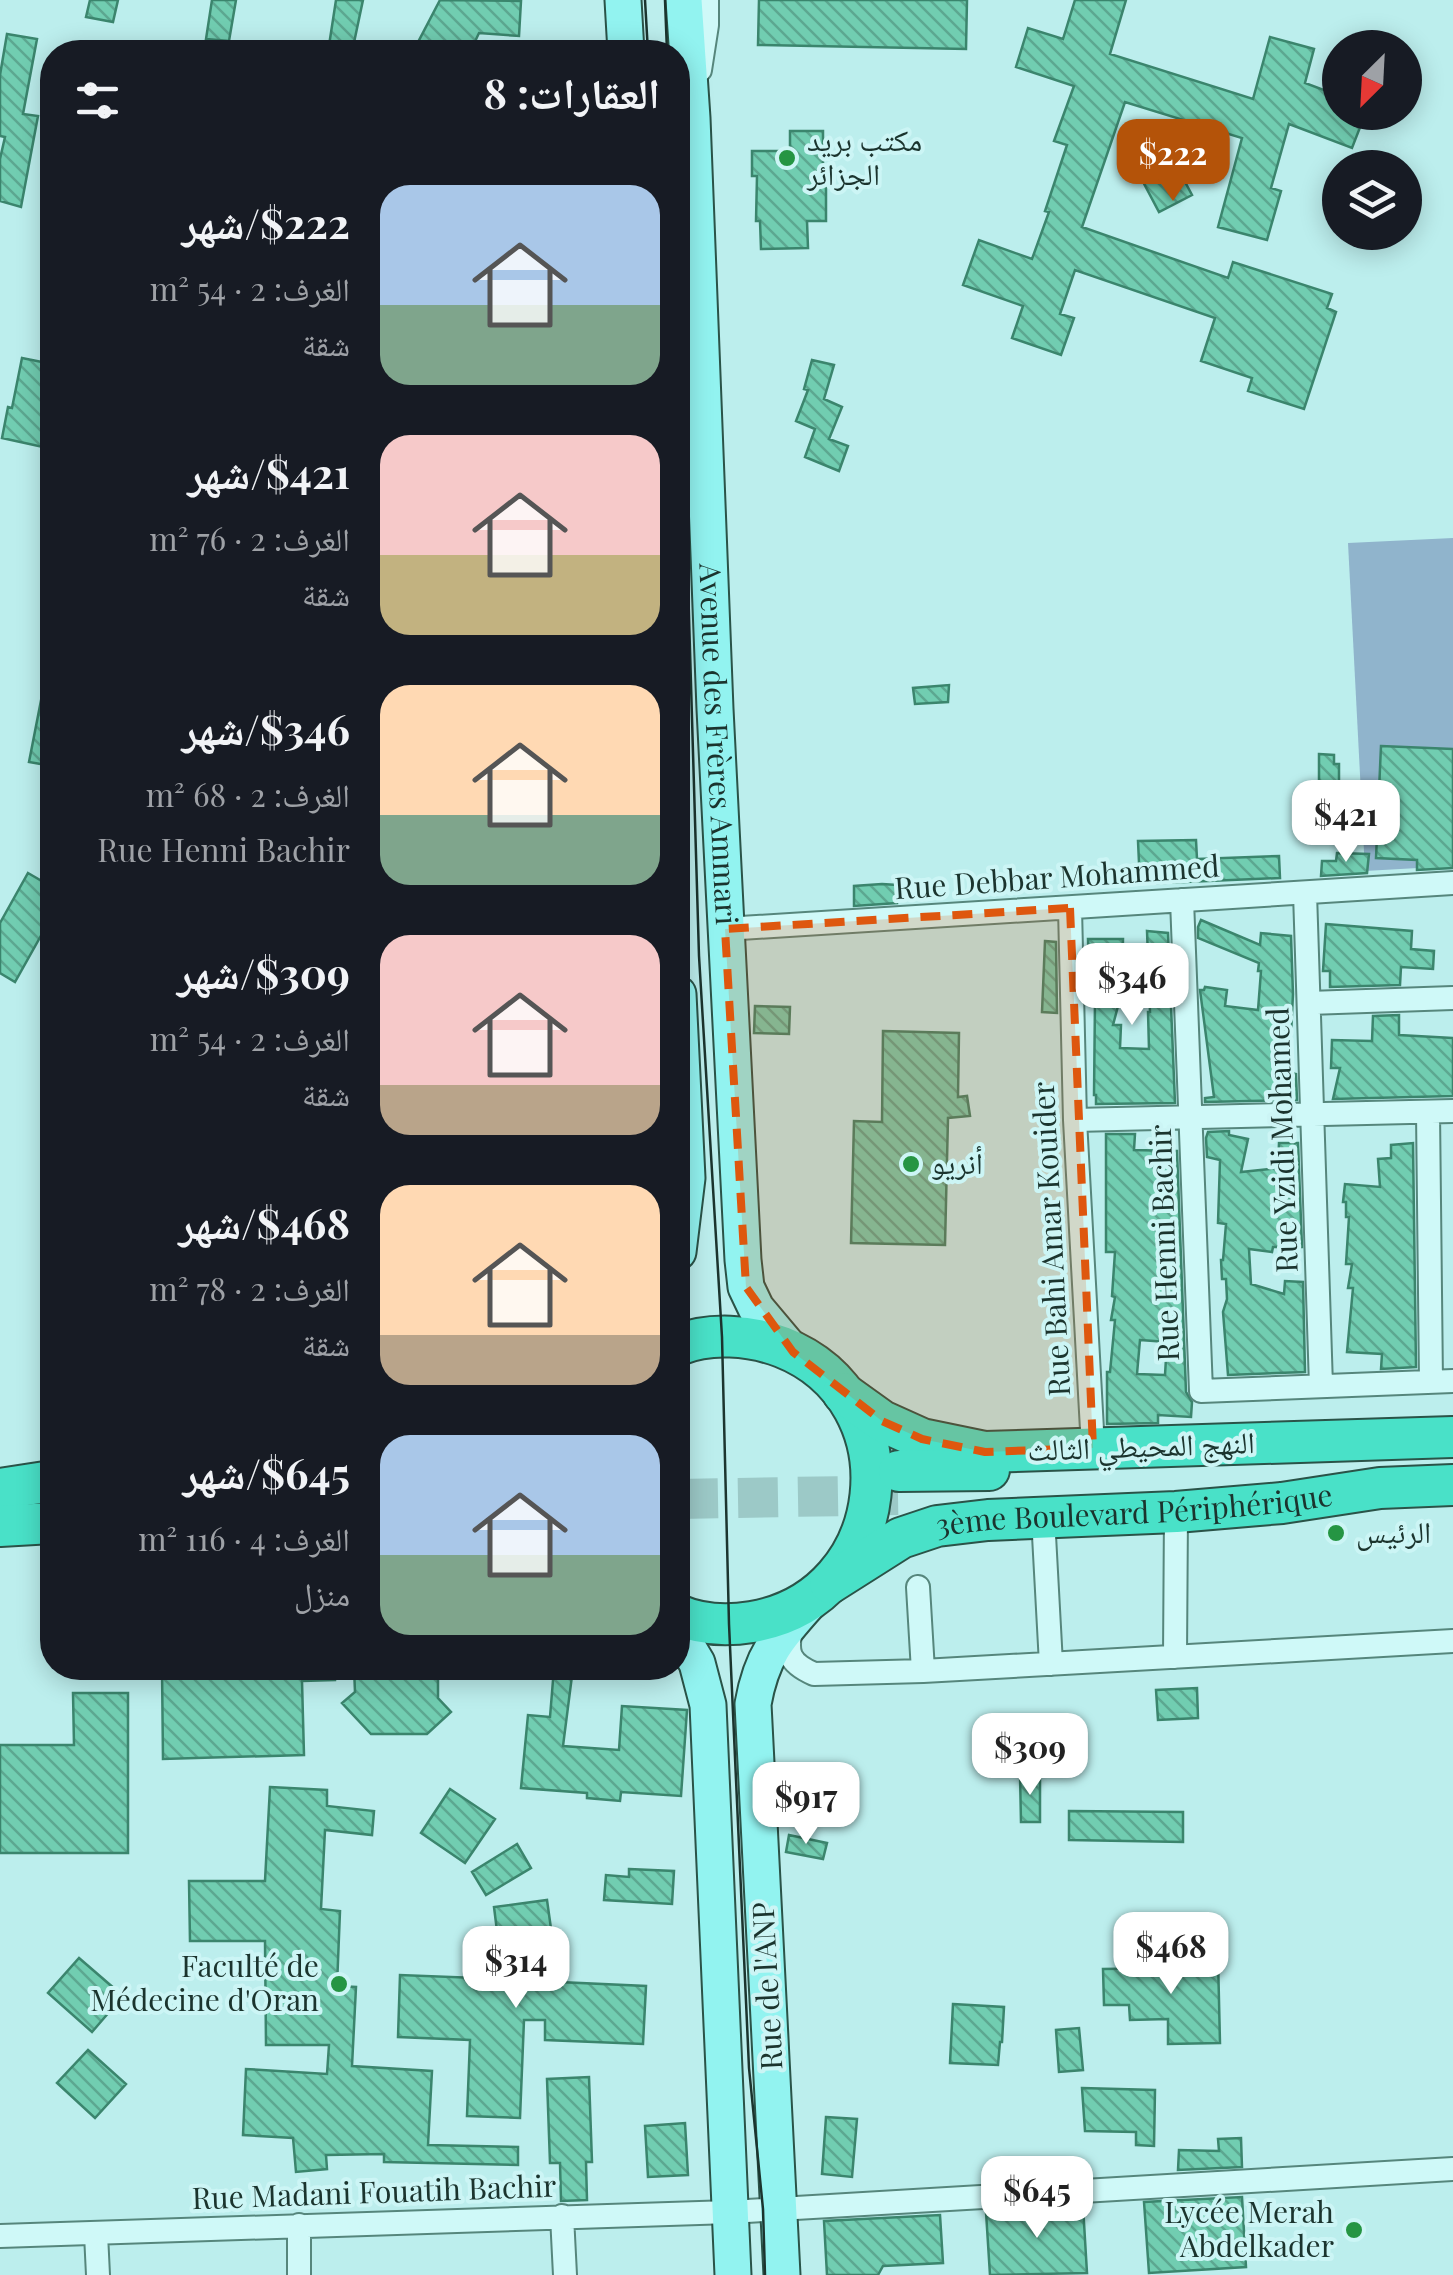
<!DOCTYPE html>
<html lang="ar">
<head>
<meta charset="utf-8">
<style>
	:root { --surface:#171b24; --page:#20242c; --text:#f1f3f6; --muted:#9ea1a6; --accent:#b45309 }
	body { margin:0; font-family:"Playfair Display","Noto Naskh Arabic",serif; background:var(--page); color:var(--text); direction:rtl; height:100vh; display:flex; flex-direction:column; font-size:38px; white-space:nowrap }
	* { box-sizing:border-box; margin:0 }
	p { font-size:32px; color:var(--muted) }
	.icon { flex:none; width:55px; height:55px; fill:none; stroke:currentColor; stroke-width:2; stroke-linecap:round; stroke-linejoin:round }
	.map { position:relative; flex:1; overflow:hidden; direction:ltr }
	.side { position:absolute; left:40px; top:40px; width:650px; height:1640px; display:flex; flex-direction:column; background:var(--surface); border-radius:40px; box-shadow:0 5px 25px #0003; direction:rtl }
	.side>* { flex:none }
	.needle { width:65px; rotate:204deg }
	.buttons { position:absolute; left:1322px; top:30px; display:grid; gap:20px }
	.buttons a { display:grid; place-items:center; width:100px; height:100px; border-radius:50%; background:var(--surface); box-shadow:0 5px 25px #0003; font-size:50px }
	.price { position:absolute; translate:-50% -85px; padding:0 22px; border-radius:20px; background:#fff; color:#222; font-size:32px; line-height:65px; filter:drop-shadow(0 2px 5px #0008) }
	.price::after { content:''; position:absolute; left:50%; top:60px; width:30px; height:22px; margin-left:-15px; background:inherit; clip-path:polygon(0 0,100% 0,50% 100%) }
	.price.current { background:var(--accent); color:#fff }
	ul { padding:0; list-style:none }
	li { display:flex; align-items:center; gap:30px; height:250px; padding:0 30px }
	li span { display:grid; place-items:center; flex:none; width:280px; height:200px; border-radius:30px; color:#555 }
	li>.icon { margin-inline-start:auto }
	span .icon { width:120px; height:120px; fill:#fffc; stroke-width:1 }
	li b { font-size:42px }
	h2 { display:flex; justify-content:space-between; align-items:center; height:120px; padding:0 30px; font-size:42px }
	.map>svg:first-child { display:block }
	.green { fill:#90b4cc }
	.building { fill:url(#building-back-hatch); stroke:#3b856d; stroke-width:2.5; fill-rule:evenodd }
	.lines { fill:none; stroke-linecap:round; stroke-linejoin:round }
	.highway-tunnel { stroke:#9cc9c7; stroke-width:40; stroke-dasharray:40 20; stroke-linecap:butt }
	.street-casing { stroke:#56867c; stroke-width:26 }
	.primary-casing { stroke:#2a5348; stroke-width:39 }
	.highway-casing { stroke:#2a5348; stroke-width:44 }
	.street { stroke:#cff9f8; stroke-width:22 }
	.primary { stroke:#92f3f0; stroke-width:35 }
	.highway { stroke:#49e1c8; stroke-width:40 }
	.tram { stroke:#1b342e; stroke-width:2.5 }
	.marked { fill:#de570e; fill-opacity:0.2; stroke:#de570e; stroke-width:8; stroke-dasharray:20 12; stroke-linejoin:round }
	.poi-dot { fill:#259543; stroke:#ccf5f5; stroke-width:4 }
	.labels { text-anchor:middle; stroke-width:8; stroke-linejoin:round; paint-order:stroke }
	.poi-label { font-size:30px; fill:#1b342e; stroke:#ccf5f5; text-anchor:start }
	.street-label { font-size:30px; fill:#1b342e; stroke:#ccf5f5 }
</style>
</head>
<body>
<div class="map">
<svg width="1453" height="2275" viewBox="0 0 1453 2275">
	<defs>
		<pattern id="building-back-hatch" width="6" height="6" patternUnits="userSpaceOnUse" patternTransform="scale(2.5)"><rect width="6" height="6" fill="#71cdb1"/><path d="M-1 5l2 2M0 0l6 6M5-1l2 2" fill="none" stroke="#5ca790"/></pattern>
	</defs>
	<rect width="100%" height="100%" fill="#bceeed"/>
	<path class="green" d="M1453,538V866L1365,871L1348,543Z"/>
	<path class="building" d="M90,0H118L113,22L86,17Z
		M212,0H236L229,41L206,39Z
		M336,0H363L352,52H328Z
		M440,0L521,1L519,36L479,33L470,52H424L415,48Z
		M759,0H967L966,49L758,45Z
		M1075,0H1126L1110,54L1253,99L1270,37L1314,49L1305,83L1340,96V112H1366L1352,148L1289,124L1271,188L1281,191L1267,240L1218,227L1242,138L1125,102L1082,227L1228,278L1233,262L1332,294L1327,308L1336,312L1304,409L1248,391L1252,378L1201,361L1215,318L1075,270L1060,314L1074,318L1061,355L1012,338L1023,306L963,285L979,240L1032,259L1049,212L1045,211L1067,145L1054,141L1074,86L1016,67L1028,28L1063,39Z
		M7,34L37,39L23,114L38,116L21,207L0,201V159L5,137L0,136V75Z
		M790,131H823V184H826V221H807L808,248L761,249L760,221H756L757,176H752V151H790Z
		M1176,165L1192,195L1159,212L1141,178L1159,168L1162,173Z
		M22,358L52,364V449L2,438L8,407L12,408Z
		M812,360L834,365L824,399L842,407L829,439L848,446L839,471L805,457L815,429L796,421L808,390L804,389Z
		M45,680L52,681V766L29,762Z
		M949,685L948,702L915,704L913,688Z
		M1381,746L1453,749V868L1417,870V860L1376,858Z
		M1319,754L1334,755V764H1339V809H1319Z
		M1196,840L1197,859L1279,856L1280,878L1140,884L1138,841Z
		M1337,853L1369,854L1367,873L1321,876L1322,861H1336Z
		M28,873L52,887V916L15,982L0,973V923Z
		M882,884L897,885V903L854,906V886Z
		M1201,920L1260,945L1261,933L1291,936L1293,994L1291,1034L1283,1037L1285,1072L1296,1074L1297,1100L1205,1102V1098L1214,1097L1200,990H1204L1205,987L1227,990L1225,1006L1258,1010L1261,971H1258L1259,963L1198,938V927Z
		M1326,924L1412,931L1411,949L1434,951L1433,969L1401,967L1400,985L1330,987V971H1323Z
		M1147,931L1168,933L1175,1103L1096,1104V1095H1094L1095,1000L1091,999L1097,978H1089L1088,939H1123L1122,991L1113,1025H1121L1120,1048L1149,1049L1148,1012H1150Z
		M1045,941L1056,942L1057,1013L1042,1012Z
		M755,1006L790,1007L789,1034L754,1033Z
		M1399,1015V1035L1453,1038V1096L1333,1099L1340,1068H1331L1332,1040L1372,1041L1373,1016Z
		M883,1031L959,1033L958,1097L967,1096L970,1116L948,1118L945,1245L851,1243L854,1121L882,1122Z
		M1229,1131V1135L1248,1139L1241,1172L1278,1168L1279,1143H1298L1302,1247H1273L1272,1252L1249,1249L1251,1284L1284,1294L1285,1281L1303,1282L1305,1372L1228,1375L1223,1312L1227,1299L1226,1279H1222L1221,1260H1223L1226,1224L1218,1223L1220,1160L1207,1157L1206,1138L1208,1132Z
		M1106,1134H1135L1134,1150L1177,1151L1186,1392L1192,1402L1191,1417L1158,1415V1423L1107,1424V1372H1110L1115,1320H1111L1115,1297L1112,1296L1115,1252H1106ZM1140,1340L1167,1342L1165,1375L1137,1374Z
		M1413,1143L1416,1367L1381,1369L1382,1354L1347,1352L1353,1288H1348L1352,1264H1346L1349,1217H1346V1202H1343L1345,1184L1380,1187L1378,1159L1391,1158V1145Z
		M162,1668H335V1680L302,1681L304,1755L163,1759Z
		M354,1668H431L438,1676V1698L451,1712L427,1734H371L342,1703L355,1692Z
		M554,1668H573L563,1746L619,1750L622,1706L687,1710L681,1796L621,1792L620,1801L587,1798V1793L521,1788L528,1715L550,1717Z
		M1197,1688L1198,1718L1158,1720L1156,1690Z
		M73,1693H128V1853H0V1745H74Z
		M1020,1775H1040V1822H1021Z
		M270,1787L327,1790V1806L374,1811L372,1835L325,1830L321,1909L340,1911L337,1986L356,1987L352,2066L432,2071L428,2145L518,2147V2165L384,2162V2154L326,2155L327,2169L296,2172L293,2138L243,2135L246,2069L327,2074L329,2045H266L265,1941H190L189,1881H265Z
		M450,1789L495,1819L465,1863L421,1833Z
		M1069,1811L1183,1812V1842L1069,1840Z
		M789,1835L827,1843L823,1859L786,1852Z
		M517,1844L531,1868L486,1895L472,1872Z
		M629,1869L674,1871L672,1904L604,1900L606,1875L629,1877Z
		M547,1900L554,1950L541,1952L537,1981L646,1986L643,2044L545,2040V2020H524L520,2118L467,2116L470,2040L398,2037L400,1975L503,1979L494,1907Z
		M79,1958L123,1996L92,2032L48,1993Z
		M1218,1958L1220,2043L1168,2044V2019L1130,2020L1129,2005H1104L1103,1969L1166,1968V1959Z
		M953,2004L1004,2007L1002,2042H1000L998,2065L950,2063Z
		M1079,2028L1083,2070L1059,2072L1056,2030Z
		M88,2050L126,2084L95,2118L57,2083Z
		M589,2077L592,2162H586L587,2200L561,2201L560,2163H550L547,2079Z
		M1082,2088L1155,2090L1154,2146L1136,2145V2132L1085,2131Z
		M826,2117L857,2119L852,2177L822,2174Z
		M685,2123L688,2175L648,2177L645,2126Z
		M1241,2138L1242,2167L1178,2170L1179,2150L1219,2151L1218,2139Z
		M1242,2197L1246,2267L1149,2273L1144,2202Z
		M1083,2206L1087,2273L990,2275L986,2212Z
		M940,2215L943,2263L883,2266L878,2275H827L824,2221Z"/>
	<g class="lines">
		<path class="highway-tunnel" d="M678,1499L901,1495"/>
		<defs>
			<path id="street" d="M700,70L707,25V0
				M1305,893L1321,1386
				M1182,900L1201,1391L1453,1381
				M1070,908L1075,1120L1093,1448
				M725,929L1453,883
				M1309,1003L1453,998
				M1428,1112L1431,1382
				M1075,1120L1453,1111
				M1043,1517L1051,1664
				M918,1587L923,1671
				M792,1626C785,1653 789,1663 814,1674L923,1671L1453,1641
				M1175,1657L1176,1512
				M562,2216L565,2275
				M96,2234L98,2275
				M0,2236L730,2212L1453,2169
				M299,2275V2225"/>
			<g id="primary">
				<path d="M623,0L626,52"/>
				<path id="s1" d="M684,0L692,118L715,709L743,1260L746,1287L756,1308L793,1352"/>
				<path d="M678,994L687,1178L678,1252"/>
				<path d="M678,1631L697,1663L708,1705L733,2275"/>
				<path d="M782,2275L753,1704C762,1652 781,1634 815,1596"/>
			</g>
			<g id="highway">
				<path d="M678,1345C710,1332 750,1335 782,1347C916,1400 894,1598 752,1622C727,1626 701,1625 678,1615"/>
				<path d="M843,1393L882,1421L922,1439L985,1452L1453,1437"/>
				<path d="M899,1471L989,1470"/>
				<path d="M0,1489L52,1481"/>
				<path d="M0,1526L52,1523"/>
				<path id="s2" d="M830,1583L901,1538L937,1526L988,1520L1176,1512L1282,1503L1380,1488L1453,1485"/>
			</g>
		</defs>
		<use href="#street" class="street-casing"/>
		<use href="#primary" class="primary-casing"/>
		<use href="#highway" class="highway-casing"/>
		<use href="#street" class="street"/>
		<use href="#primary" class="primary"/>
		<use href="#highway" class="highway"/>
		<path class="tram" d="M645,0L648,52
			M665,0L667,52
			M678,320L685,481L699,956L722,1337L729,1624L749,2068L763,2209L765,2275"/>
	</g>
	<path class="marked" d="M1070,908L1093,1448L985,1452L922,1439L882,1421L793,1352L746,1287L725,929Z"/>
	<g class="poi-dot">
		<circle cx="787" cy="158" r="10"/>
		<circle cx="911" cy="1164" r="10"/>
		<circle cx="1336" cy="1533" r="10"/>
		<circle cx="339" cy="1984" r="10"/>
		<circle cx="1354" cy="2230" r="10"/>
	</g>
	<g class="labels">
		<g class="poi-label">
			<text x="807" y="151">مكتب بريد<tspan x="807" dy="34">الجزائر</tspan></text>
			<text x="931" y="1174">أنريو</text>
			<text x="1356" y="1543">الرئيس</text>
			<text x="319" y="1977" text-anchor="end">Faculté de<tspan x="319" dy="34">Médecine d'Oran</tspan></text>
			<text x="1334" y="2223" text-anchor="end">Lycée Merah<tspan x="1334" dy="34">Abdelkader</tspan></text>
		</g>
		<g class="street-label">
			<text dy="10" stroke="none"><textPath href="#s1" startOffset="745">Avenue des Frères Ammari</textPath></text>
			<text transform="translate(1057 878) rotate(-4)" y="10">Rue Debbar Mohammed</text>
			<text transform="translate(1283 1140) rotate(-92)" y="10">Rue Yzidi Mohamed</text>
			<text transform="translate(1052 1239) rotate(-93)" y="10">Rue Bahi Amar Kouider</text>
			<text transform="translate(1165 1243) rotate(-92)" y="10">Rue Henni Bachir</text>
			<text transform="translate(1141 1447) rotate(-2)" y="10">النهج المحيطي الثالث</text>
			<text dy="10" stroke="none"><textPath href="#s2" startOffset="320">3ème Boulevard Périphérique</textPath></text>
			<text transform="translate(768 1986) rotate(-93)" y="10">Rue de l'ANP</text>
			<text transform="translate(374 2193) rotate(-2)" y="10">Rue Madani Fouatih Bachir</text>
		</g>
	</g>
</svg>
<div class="buttons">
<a><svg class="needle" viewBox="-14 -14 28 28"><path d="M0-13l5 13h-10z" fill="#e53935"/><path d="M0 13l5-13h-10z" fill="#9ea1a6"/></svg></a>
<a><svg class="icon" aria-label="layers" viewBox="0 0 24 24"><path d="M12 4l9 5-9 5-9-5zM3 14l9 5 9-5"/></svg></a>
</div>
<b class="price current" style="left:1173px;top:204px">$222</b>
<b class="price" style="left:1346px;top:865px">$421</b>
<b class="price" style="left:1132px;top:1028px">$346</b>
<b class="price" style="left:1030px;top:1798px">$309</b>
<b class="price" style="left:806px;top:1847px">$917</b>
<b class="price" style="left:1171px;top:1997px">$468</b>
<b class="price" style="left:516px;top:2011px">$314</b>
<b class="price" style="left:1037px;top:2241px">$645</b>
<section class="side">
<h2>العقارات: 8<svg class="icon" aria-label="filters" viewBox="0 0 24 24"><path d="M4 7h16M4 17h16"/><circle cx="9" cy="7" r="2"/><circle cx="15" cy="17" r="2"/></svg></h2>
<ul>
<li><span style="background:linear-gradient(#a9c7e8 60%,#7fa58c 0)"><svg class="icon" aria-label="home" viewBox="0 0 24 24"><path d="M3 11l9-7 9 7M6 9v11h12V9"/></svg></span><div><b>$222/شهر</b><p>الغرف: 2 · 54 m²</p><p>شقة</p></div></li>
<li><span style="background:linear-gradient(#f6c9c9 60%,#c2b280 0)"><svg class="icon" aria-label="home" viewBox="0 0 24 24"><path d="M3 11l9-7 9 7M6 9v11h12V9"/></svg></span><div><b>$421/شهر</b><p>الغرف: 2 · 76 m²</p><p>شقة</p></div></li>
<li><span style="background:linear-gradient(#ffd9b3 65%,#7fa58c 0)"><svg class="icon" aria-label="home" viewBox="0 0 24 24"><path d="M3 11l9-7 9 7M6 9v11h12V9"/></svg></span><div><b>$346/شهر</b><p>الغرف: 2 · 68 m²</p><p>Rue Henni Bachir</p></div></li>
<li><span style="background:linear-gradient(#f6c9c9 75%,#b9a48a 0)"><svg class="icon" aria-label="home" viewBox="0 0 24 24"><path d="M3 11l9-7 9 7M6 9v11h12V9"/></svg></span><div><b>$309/شهر</b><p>الغرف: 2 · 54 m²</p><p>شقة</p></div></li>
<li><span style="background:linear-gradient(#ffd9b3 75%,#b9a48a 0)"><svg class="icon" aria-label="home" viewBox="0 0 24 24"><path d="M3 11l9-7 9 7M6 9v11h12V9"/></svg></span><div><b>$468/شهر</b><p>الغرف: 2 · 78 m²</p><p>شقة</p></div></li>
<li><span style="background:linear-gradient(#a9c7e8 60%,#7fa58c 0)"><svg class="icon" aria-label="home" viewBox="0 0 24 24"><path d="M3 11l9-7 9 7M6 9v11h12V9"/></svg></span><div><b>$645/شهر</b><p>الغرف: 4 · 116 m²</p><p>منزل</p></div></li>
</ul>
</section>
</div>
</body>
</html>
